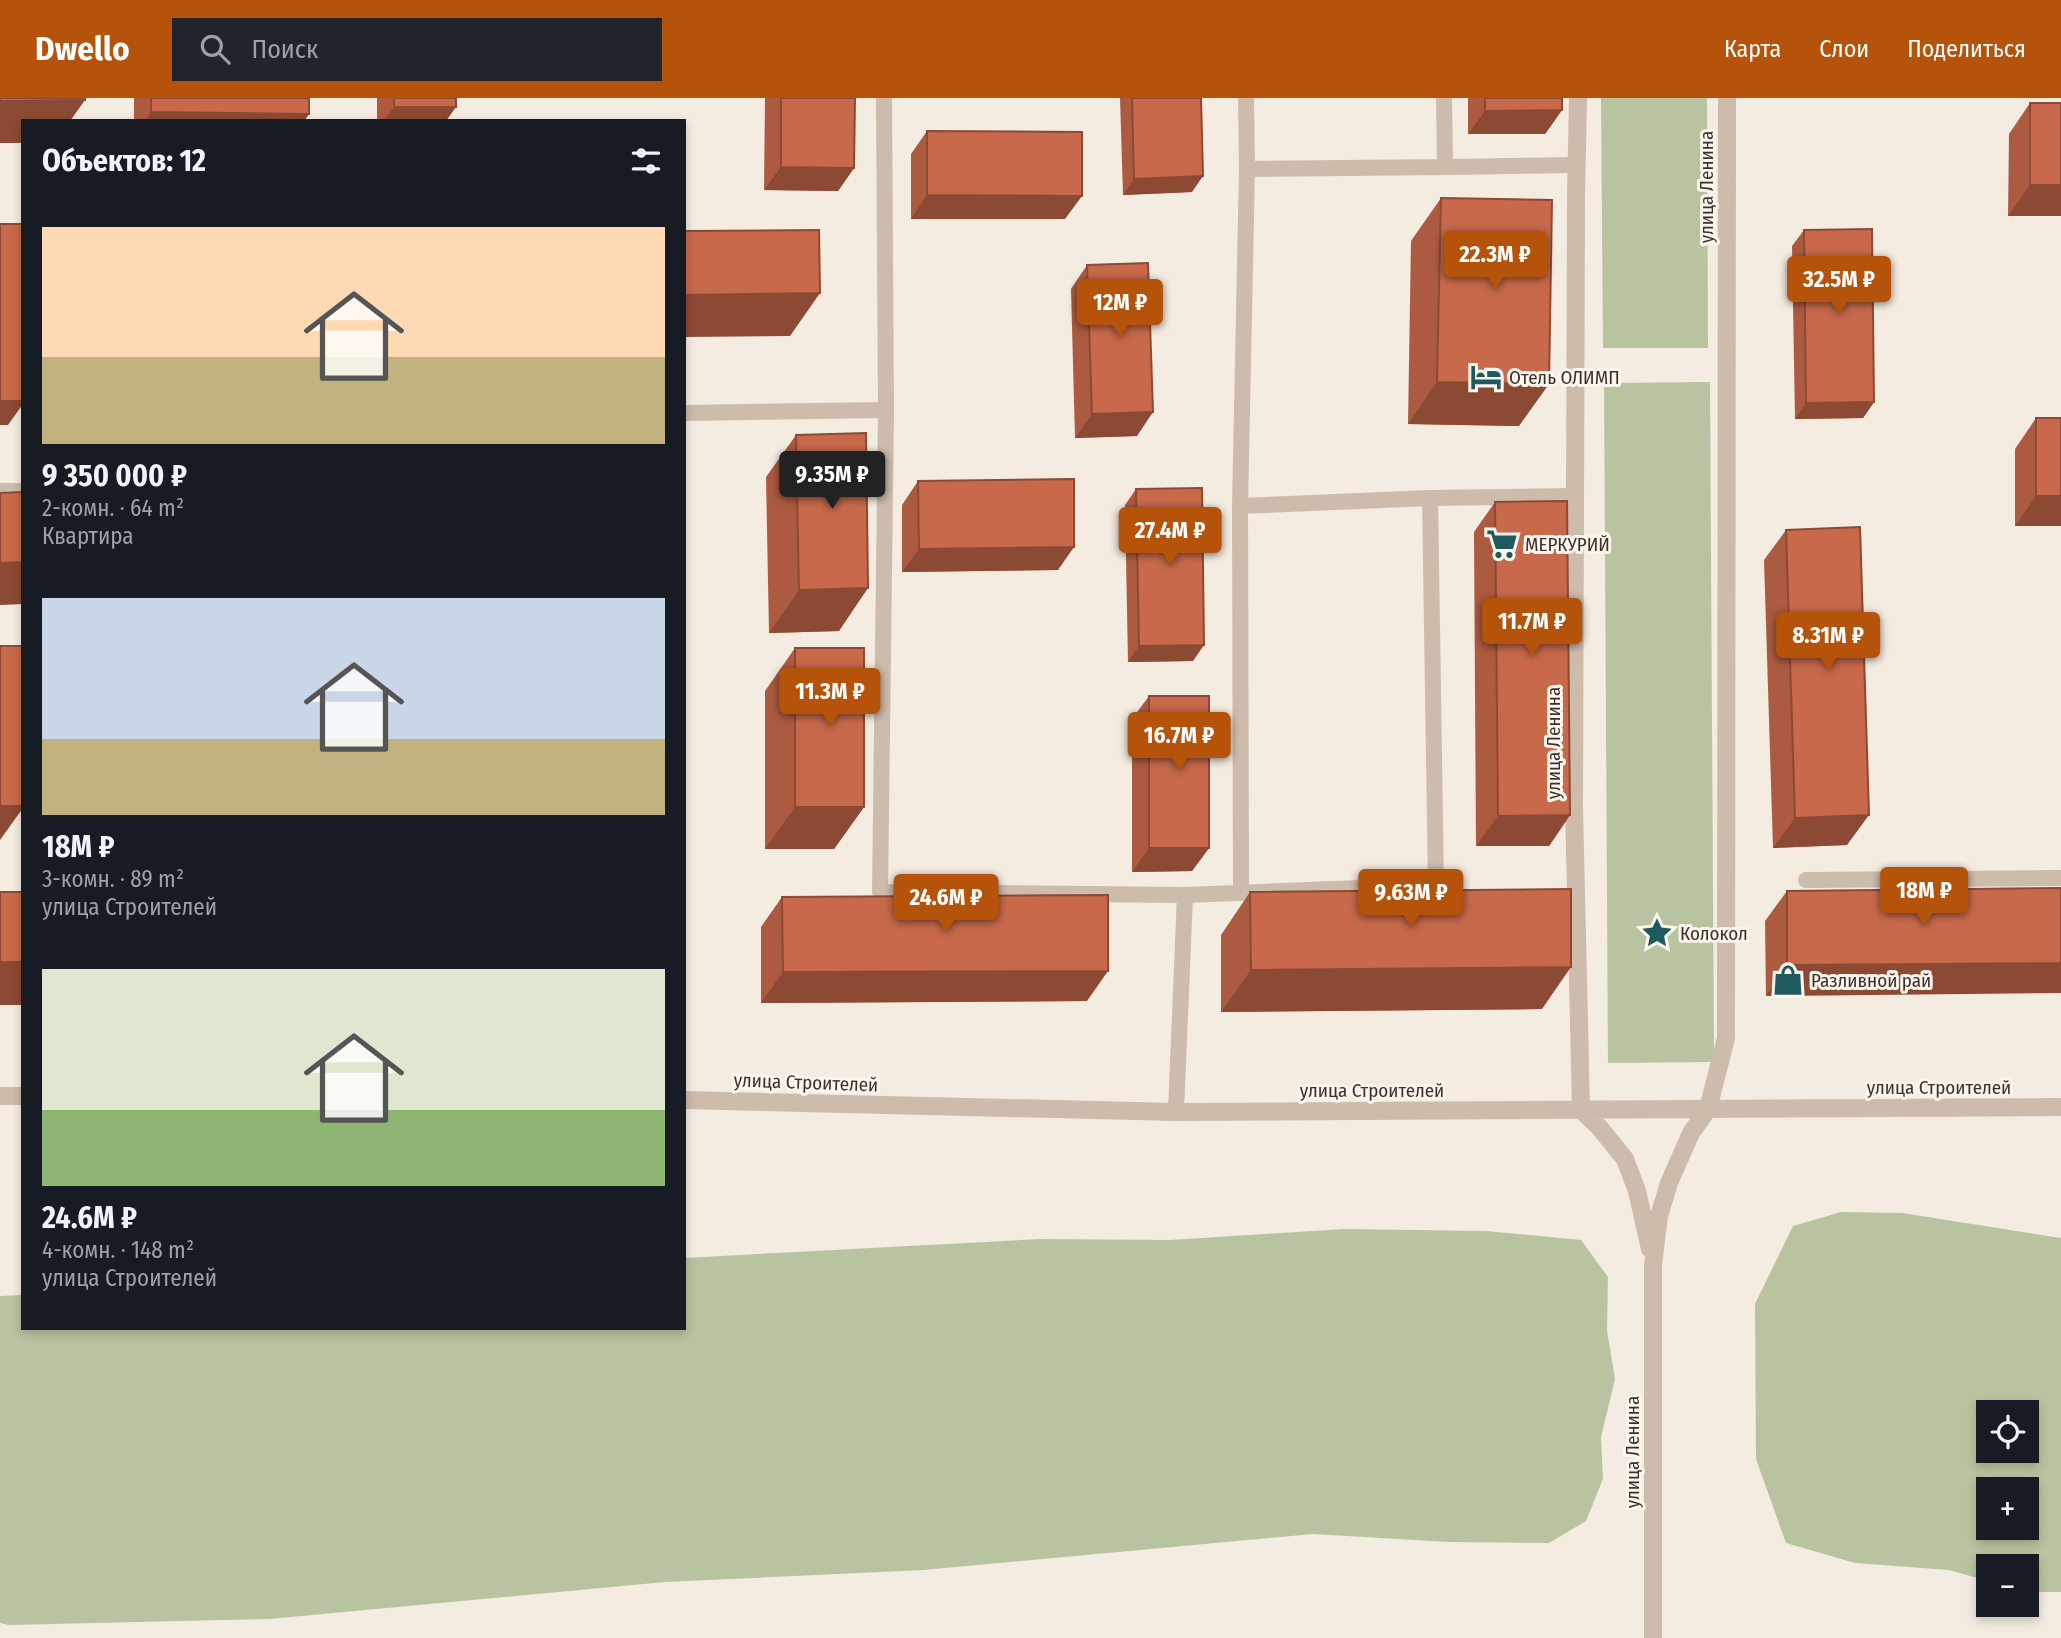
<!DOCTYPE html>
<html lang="ru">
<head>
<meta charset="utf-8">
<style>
	:root { --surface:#171b24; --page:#20242c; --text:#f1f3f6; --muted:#9ea1a6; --accent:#b45309 }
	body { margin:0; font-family:"Fira Sans Condensed",sans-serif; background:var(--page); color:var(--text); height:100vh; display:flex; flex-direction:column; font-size:26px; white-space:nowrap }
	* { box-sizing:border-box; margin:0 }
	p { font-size:23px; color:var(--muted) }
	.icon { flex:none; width:38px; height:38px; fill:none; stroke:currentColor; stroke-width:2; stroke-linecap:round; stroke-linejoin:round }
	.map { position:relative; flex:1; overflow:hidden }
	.sheet { position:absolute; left:21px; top:21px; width:665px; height:1211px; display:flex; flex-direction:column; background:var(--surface); border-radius:0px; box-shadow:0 4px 10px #0003 }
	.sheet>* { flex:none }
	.tools { position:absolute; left:1976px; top:1302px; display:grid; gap:14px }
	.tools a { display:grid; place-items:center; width:63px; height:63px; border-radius:0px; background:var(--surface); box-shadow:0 4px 10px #0003; font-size:35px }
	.price { position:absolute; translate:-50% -60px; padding:0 16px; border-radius:7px; background:var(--accent); color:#fff; font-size:23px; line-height:46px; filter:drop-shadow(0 2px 4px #0008) }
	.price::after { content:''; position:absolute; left:50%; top:42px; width:21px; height:16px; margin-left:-10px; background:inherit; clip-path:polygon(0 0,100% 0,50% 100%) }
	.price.selected { background:#222; color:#fff }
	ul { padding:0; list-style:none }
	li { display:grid; align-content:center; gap:14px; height:371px; padding:0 21px }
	li span { display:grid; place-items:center; height:217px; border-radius:0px; color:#555 }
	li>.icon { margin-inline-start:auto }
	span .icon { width:126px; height:126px; fill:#fffc; stroke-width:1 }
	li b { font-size:30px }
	h2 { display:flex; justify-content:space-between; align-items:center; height:84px; padding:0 21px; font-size:30px }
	header { display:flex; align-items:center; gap:42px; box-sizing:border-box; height:98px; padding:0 35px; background:var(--accent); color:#fff }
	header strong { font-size:33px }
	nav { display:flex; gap:38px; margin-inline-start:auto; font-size:24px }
	.search { width:490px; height:63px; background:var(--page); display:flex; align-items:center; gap:18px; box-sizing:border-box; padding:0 24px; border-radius:0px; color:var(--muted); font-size:26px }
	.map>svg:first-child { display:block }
	.green { fill:#b8c4a0; fill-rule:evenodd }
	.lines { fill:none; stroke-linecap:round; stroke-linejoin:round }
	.service { stroke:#cdbbac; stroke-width:16 }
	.tertiary { stroke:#cdbbac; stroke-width:18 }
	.wall { fill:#ac5a40 }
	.shaded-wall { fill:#8c4a34 }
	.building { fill:#c8694b; stroke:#8c4a34; stroke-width:2 }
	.labels { text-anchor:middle; stroke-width:6; stroke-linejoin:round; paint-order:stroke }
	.street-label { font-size:19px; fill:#3b302b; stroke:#fbf5ee }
	.poi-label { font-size:19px; fill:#3b302b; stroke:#fbf5ee; text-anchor:start }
</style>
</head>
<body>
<header>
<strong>Dwello</strong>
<div class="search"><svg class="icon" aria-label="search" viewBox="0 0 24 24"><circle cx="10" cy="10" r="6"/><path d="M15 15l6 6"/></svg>Поиск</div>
<nav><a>Карта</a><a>Слои</a><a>Поделиться</a></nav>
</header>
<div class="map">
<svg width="2061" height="1540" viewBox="0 0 2061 1540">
	<rect width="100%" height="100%" fill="#f4ebe1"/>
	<path class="green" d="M1601,0H1707L1708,250H1603Z
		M1710,284L1714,964L1608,965L1604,285Z
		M1841,1114L1902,1115L2061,1140V1494H2027L2026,1468H1988V1483L1949,1472L1855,1465L1786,1445L1756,1361L1755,1206L1793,1128ZM2026,1314V1353H1988V1314ZM1988,1391H2026V1430H1988Z
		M1344,1131L1486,1133L1581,1142L1608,1179L1607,1233L1615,1281L1601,1339L1603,1381L1586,1423L1549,1445L1448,1444L1313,1436L923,1472L665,1484L269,1521L9,1527L0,1525V1198L23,1197V1230H684V1160L1041,1141L1170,1142Z"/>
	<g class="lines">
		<path class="service" d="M884,0L886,312L880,794L1185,797L1436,787L1430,400L1240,408L1241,795
			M1246,0L1247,71L1445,69L1444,0
			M1445,69L1577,67
			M684,315L886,312
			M0,393H23
			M1430,400L1574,398
			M1240,408L1247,71
			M1806,782L2061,780
			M1176,1014L1185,797"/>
		<path class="tertiary" d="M1578,0L1576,99L1574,708L1581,1012L1599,1029L1625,1061L1637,1093L1650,1151
			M0,998H23
			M684,1002L1176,1014L2061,1009
			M1653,1540V1167L1659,1118L1669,1085L1691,1035L1708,1011L1726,940L1727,0"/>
	</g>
	<path class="wall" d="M134,0H309V16L304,23H134Z
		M377,0H456L446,23H377Z
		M765,0H855L854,70L838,93L764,92Z
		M1120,0H1201L1192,94L1123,97Z
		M1468,0H1562V12L1545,36H1468Z
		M2030,5L2061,118H2008L2009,36Z
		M927,33L1065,121H911V56Z
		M1441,100L1519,328L1408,326L1411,143Z
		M1804,132L1874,304L1863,320L1795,321L1792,148Z
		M1087,167L1137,338L1075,340L1071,191Z
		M2036,320H2061V428H2015V351Z
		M796,337L839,533L769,535L766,379Z
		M918,383L1058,472L902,474V407Z
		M1136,391L1193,563L1128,564L1125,407Z
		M1495,404L1570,717L1549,748H1476L1474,434Z
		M1786,432L1847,747L1773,750L1764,462Z
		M795,550L864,709L834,751H765V593Z
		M1149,598L1209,750L1192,773L1132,774V621Z
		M2061,790L1766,898L1765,823L1787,793Z
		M1250,794L1542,911L1221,914V837Z
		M782,799L1087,903L761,905V829Z"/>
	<path class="shaded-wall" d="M85,2L70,23H23V45H0V3Z
		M394,9H456L446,23H384Z
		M1562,12L1545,36H1468L1485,13Z
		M151,14L309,16L304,23H145Z
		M781,69L854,70L838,93L764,92Z
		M1203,78L1192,94L1123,97L1134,81Z
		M2030,87H2061V118H2008Z
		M927,97L1082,98L1065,121H911Z
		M820,195L790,238L684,239V197Z
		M1437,284L1549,286L1519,328L1408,326Z
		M0,303H23V306L8,327H0Z
		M1874,304L1863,320L1795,321L1806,305Z
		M1153,314L1137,338L1075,340L1092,316Z
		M2036,398H2061V428H2015Z
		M1074,449L1058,472L902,474L919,451Z
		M23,464V506L0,507V465Z
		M868,490L839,533L769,535L799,492Z
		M1204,547L1193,563L1128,564L1139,548Z
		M0,708H23V710L0,742Z
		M795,709H864L834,751H765Z
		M1570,717L1549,748H1476L1498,718Z
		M1869,717L1847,747L1773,750L1795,720Z
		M1149,750H1209L1192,773L1132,774Z
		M0,864H23V907H0Z
		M2061,865V895L1766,898L1787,867Z
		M1571,869L1542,911L1221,914L1251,872Z
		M1108,873L1087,903L761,905L783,874Z"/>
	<path class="building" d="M0,0H85V2L0,3Z
		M151,0H309V16L151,14Z
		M394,0H456V9H394Z
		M781,0H855L854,70L781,69Z
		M1132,0H1201L1203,78L1134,81Z
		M1485,0H1562V12L1485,13Z
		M2030,5H2061V87H2030Z
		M927,33L1082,34V98L927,97Z
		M1441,100L1552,102L1549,286L1437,284Z
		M0,126H23V303H0Z
		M1872,131L1874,304L1806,305L1804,132Z
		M819,132L820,195L684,197V133Z
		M1148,165L1153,314L1092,316L1087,167Z
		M2036,320H2061V398H2036Z
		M866,335L868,490L799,492L796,337Z
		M1074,381V449L919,451L918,383Z
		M1202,390L1204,547L1139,548L1136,391Z
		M23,394V464L0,465V395Z
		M1567,403L1570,717L1498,718L1495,404Z
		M1860,429L1869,717L1795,720L1786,432Z
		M0,548H23V708H0Z
		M795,550H864V709H795Z
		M1149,598H1209V750H1149Z
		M2061,790V865L1787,867V793Z
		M1571,791V869L1251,872L1250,794Z
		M0,794H23V864H0Z
		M1108,797V873L783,874L782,799Z"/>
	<defs>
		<symbol id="hotel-bare" viewBox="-9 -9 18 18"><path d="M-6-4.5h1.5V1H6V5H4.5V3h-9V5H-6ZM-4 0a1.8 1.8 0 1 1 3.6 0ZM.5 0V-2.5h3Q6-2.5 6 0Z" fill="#1f5a5e" stroke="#fbf5ee" stroke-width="2.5" paint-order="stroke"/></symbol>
		<symbol id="supermarket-bare" viewBox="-9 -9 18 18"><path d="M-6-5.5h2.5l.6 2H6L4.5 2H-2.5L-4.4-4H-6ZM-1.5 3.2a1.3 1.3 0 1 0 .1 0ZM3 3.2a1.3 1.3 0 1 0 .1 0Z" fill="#1f5a5e" stroke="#fbf5ee" stroke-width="2.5" paint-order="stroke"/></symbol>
		<symbol id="sight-bare" viewBox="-9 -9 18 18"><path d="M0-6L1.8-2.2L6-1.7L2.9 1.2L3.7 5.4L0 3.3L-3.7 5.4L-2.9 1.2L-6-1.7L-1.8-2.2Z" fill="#1f5a5e" stroke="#fbf5ee" stroke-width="2.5" paint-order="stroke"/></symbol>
		<symbol id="shop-bare" viewBox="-9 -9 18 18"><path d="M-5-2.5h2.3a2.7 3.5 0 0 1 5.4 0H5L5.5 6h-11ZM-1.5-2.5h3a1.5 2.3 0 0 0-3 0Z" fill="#1f5a5e" stroke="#fbf5ee" stroke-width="2.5" paint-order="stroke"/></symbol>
	</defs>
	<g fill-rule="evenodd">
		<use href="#hotel-bare" x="1464" y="257" width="44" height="44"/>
		<use href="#supermarket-bare" x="1480" y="424" width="44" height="44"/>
		<use href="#sight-bare" x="1635" y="813" width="44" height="44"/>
		<use href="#shop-bare" x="1766" y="860" width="44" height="44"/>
	</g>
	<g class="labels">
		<g class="street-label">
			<text transform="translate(1706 89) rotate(-90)" y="7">улица Ленина</text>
			<text transform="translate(1553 645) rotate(-90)" y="7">улица Ленина</text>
			<text transform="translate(806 984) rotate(2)" y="7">улица Строителей</text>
			<text x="1939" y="996">улица Строителей</text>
			<text x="1372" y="999">улица Строителей</text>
			<text transform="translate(1632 1354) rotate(-90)" y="7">улица Ленина</text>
		</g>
		<g class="poi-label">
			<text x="1509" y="286">Отель ОЛИМП</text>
			<text x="1525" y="453">МЕРКУРИЙ</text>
			<text x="1680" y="842">Колокол</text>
			<text x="1811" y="889">Разливной рай</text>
		</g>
	</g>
</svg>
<div class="tools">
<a><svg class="icon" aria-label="locate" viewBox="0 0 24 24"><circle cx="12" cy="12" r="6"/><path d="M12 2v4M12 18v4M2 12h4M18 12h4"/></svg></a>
<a>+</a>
<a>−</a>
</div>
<b class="price" style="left:1495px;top:193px">22.3M ₽</b>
<b class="price" style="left:1839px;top:218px">32.5M ₽</b>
<b class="price" style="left:1120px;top:241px">12M ₽</b>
<b class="price selected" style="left:832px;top:413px">9.35M ₽</b>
<b class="price" style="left:1170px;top:469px">27.4M ₽</b>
<b class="price" style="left:1532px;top:560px">11.7M ₽</b>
<b class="price" style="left:1828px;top:574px">8.31M ₽</b>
<b class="price" style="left:830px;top:630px">11.3M ₽</b>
<b class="price" style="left:1179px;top:674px">16.7M ₽</b>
<b class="price" style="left:1924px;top:829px">18M ₽</b>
<b class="price" style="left:1411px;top:831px">9.63M ₽</b>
<b class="price" style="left:946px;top:836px">24.6M ₽</b>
<section class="sheet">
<h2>Объектов: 12<svg class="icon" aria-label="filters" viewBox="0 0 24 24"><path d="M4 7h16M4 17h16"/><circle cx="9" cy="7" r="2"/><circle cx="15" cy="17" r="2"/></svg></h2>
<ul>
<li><span style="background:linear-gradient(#ffd9b3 60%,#c2b280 0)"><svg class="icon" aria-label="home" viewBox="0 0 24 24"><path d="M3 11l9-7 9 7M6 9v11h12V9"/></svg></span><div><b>9 350 000 ₽</b><p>2-комн. · 64 m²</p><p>Квартира</p></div></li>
<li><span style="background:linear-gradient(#c9d6e8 65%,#c2b280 0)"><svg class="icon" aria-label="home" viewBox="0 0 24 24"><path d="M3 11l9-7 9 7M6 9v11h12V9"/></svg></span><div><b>18M ₽</b><p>3-комн. · 89 m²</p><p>улица Строителей</p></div></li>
<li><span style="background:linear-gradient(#dfe7d0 65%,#8fb573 0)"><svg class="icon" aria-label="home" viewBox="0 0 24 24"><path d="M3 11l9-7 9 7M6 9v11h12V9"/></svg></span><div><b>24.6M ₽</b><p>4-комн. · 148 m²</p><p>улица Строителей</p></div></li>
</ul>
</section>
</div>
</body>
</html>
